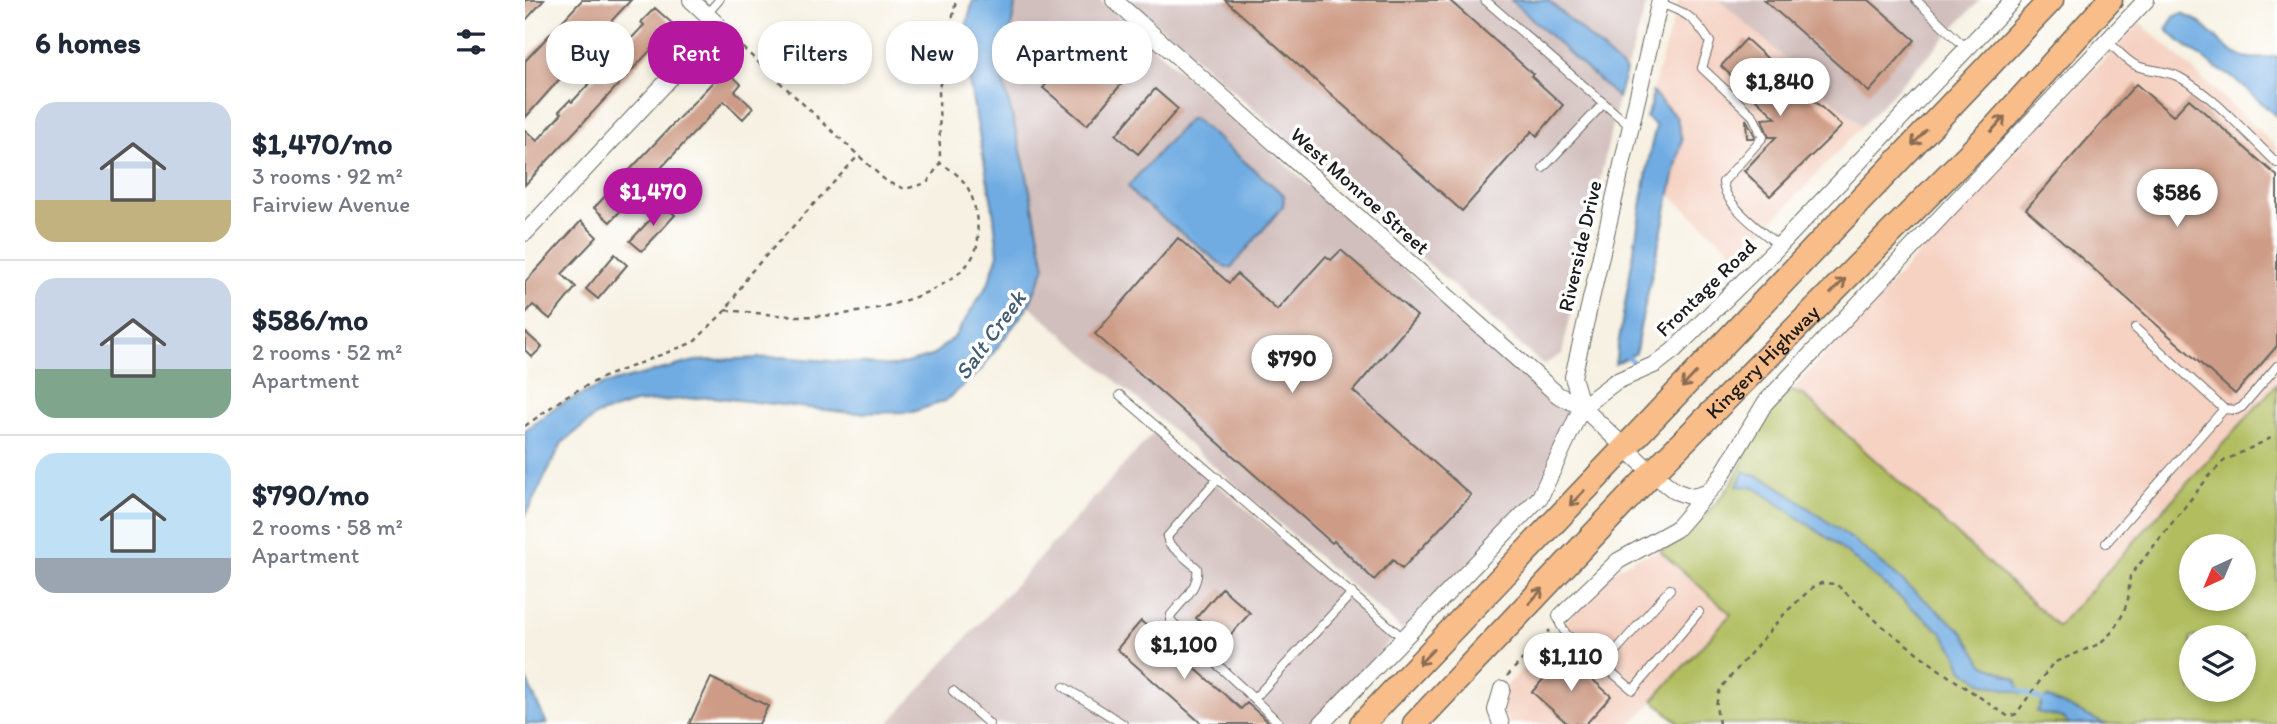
<!DOCTYPE html>
<html lang="en">
<head>
<meta charset="utf-8">
<style>
	:root { --surface:#fff; --page:#f2f2f3; --text:#1f2937; --muted:#747a83; --line:#e0e1e3; --accent:#b5179e }
	body { margin:0; font-family:Itim,sans-serif; background:var(--page); color:var(--text); height:100vh; display:flex; flex-direction:column; font-size:26px; white-space:nowrap }
	* { box-sizing:border-box; margin:0 }
	p { font-size:23px; color:var(--muted) }
	.icon { flex:none; width:38px; height:38px; fill:none; stroke:currentColor; stroke-width:2; stroke-linecap:round; stroke-linejoin:round }
	.map { position:relative; flex:1; overflow:hidden }
	.drawer { display:flex; flex-direction:column; background:var(--surface); width:525px }
	.drawer>* { flex:none }
	.guide { position:absolute; left:21px; top:21px; width:665px; height:63px; display:flex; gap:14px }
	.needle { width:46px; rotate:224deg }
	.fabs { position:absolute; left:1654px; top:534px; display:grid; gap:14px }
	.fabs a { display:grid; place-items:center; width:77px; height:77px; border-radius:50%; background:var(--surface); box-shadow:0 4px 10px #0003; font-size:35px }
	.price { position:absolute; translate:-50% -60px; padding:0 16px; border-radius:24px; background:#fff; color:#222; font-size:23px; line-height:46px; filter:drop-shadow(0 2px 4px #0008) }
	.price::after { content:''; position:absolute; left:50%; top:42px; width:21px; height:16px; margin-left:-10px; background:inherit; clip-path:polygon(0 0,100% 0,50% 100%) }
	.price.selected { background:var(--accent); color:#fff }
	ul { padding:0; list-style:none }
	li { display:flex; align-items:center; gap:21px; height:175px; padding:0 35px }
	li+li { border-top:2px solid var(--line) }
	li span { display:grid; place-items:center; flex:none; width:196px; height:140px; border-radius:21px; color:#555 }
	li>.icon { margin-inline-start:auto }
	span .icon { width:84px; height:84px; fill:#fffc; stroke-width:1 }
	li b { font-size:30px }
	h2 { display:flex; justify-content:space-between; align-items:center; height:84px; padding:0 35px; font-size:30px }
	.chip { padding:0 24px; border-radius:28px; background:var(--surface); box-shadow:0 4px 10px #0003; font-size:24px; line-height:63px }
	.chip.selected { background:var(--accent); color:#fff }
	main { display:flex; flex:1; min-height:0 }
	.map>svg:first-child { display:block }
	.built { fill:#f5d2c2 }
	.industrial { fill:#d1bfbd }
	.green { fill:#b1bd5f; stroke:#666c3e; stroke-width:2; fill-rule:evenodd }
	.water { fill:#70ace2; stroke:#46647f; stroke-width:2 }
	.lines { fill:none; stroke-linecap:round; stroke-linejoin:round }
	.stream { stroke:#70ace2; stroke-width:4.5 }
	.building { fill:#ce9c86 }
	.service-casing { stroke:#686761; stroke-width:10 }
	.minor-casing { stroke:#686761; stroke-width:18 }
	.trunk-casing { stroke:#686761; stroke-width:27 }
	.path { stroke:#686761; stroke-width:2.5; stroke-dasharray:5 5; stroke-linecap:butt }
	.service { stroke:#fff; stroke-width:8 }
	.minor { stroke:#fff; stroke-width:16 }
	.trunk { stroke:#f9bd89; stroke-width:24 }
	.oneway { stroke:#8a6c52 }
	.labels { text-anchor:middle; stroke-width:7; stroke-linejoin:round; paint-order:stroke }
	.street-label { font-size:21px; fill:#1c1c1c; stroke:#fff }
	.water-label { font-size:23px; font-style:italic; fill:#425d75; stroke:#fff }
</style>
</head>
<body>
<main>
<section class="drawer">
<h2>6 homes<svg class="icon" aria-label="filters" viewBox="0 0 24 24"><path d="M4 7h16M4 17h16"/><circle cx="9" cy="7" r="2"/><circle cx="15" cy="17" r="2"/></svg></h2>
<ul>
<li><span style="background:linear-gradient(#c9d6e8 70%,#c2b280 0)"><svg class="icon" aria-label="home" viewBox="0 0 24 24"><path d="M3 11l9-7 9 7M6 9v11h12V9"/></svg></span><div><b>$1,470/mo</b><p>3 rooms · 92 m²</p><p>Fairview Avenue</p></div></li>
<li><span style="background:linear-gradient(#c9d6e8 65%,#7fa58c 0)"><svg class="icon" aria-label="home" viewBox="0 0 24 24"><path d="M3 11l9-7 9 7M6 9v11h12V9"/></svg></span><div><b>$586/mo</b><p>2 rooms · 52 m²</p><p>Apartment</p></div></li>
<li><span style="background:linear-gradient(#bfe0f5 75%,#9aa5b1 0)"><svg class="icon" aria-label="home" viewBox="0 0 24 24"><path d="M3 11l9-7 9 7M6 9v11h12V9"/></svg></span><div><b>$790/mo</b><p>2 rooms · 58 m²</p><p>Apartment</p></div></li>
</ul>
</section>
<div class="map">
<svg width="1752" height="724" viewBox="0 0 1752 724">
	<rect width="100%" height="100%" fill="#fff"/>
	<filter id="ink" filterUnits="userSpaceOnUse"><feTurbulence type="fractalNoise" baseFrequency=".0143" numOctaves="2"/><feDisplacementMap in="SourceGraphic" scale="14" xChannelSelector="R" yChannelSelector="G"/><feConvolveMatrix kernelMatrix="1 2 1 2 8 2 1 2 1" color-interpolation-filters="sRGB"/></filter>
	<filter id="wash" filterUnits="userSpaceOnUse"><feTurbulence type="fractalNoise" baseFrequency=".00686" numOctaves="4" result="noise"/><feDisplacementMap in="SourceGraphic" scale="28" xChannelSelector="R" yChannelSelector="G"/><feGaussianBlur stdDeviation="1.57" result="paint"/><feColorMatrix in="noise" values="0 0 0 0 0 0 0 0 0 0 0 0 0 0 0 0 0 1.4 0 .05"/><feComposite in="paint" operator="in"/></filter>
	<g filter="url(#wash)">
		<rect width="100%" height="100%" fill="#f6f1e2"/>
		<path class="built" d="M1154,0H1194L1337,126L1214,257L1145,195L1157,140L1152,118L1127,92Z
			M1615,22L1752,147V384L1533,627L1277,394L1266,391L1472,170Z
			M1135,551L1206,614L1107,724H984L978,710L981,687L1084,574L1110,558Z"/>
		<path class="industrial" d="M491,0H575L1022,396L1049,409L1009,497L877,630L504,305L520,267L501,171L477,77Z
			M605,0H986L1093,98L1037,354L1018,365Z
			M1023,0H1123L1101,71L1051,26Z
			M1194,0H1455L1337,126Z
			M630,431L870,636L787,724H363Z"/>
		<path class="green" d="M1752,384V724H1155L1128,700L1206,614L1135,551C1155,542 1192,504 1205,485C1224,456 1233,409 1266,391L1277,394L1533,626ZM1666,546H1718V598H1666ZM1666,637H1718V690H1666Z"/>
		<path class="water" d="M448,0H491L477,77L501,171L520,267L504,305L454,372L420,401L388,412L326,413L187,397L109,403L72,415L37,443L0,516V431L32,406L80,384L170,361L255,357L370,366L407,356L430,336L463,284L473,254L468,209L437,43Z
			M986,0H1023L1101,71L1093,98Z
			M1656,13C1698,27 1693,69 1752,56V117L1710,79L1691,68L1650,38L1641,29L1649,17Z
			M1127,92L1152,118L1157,140L1114,332L1111,353L1090,364L1126,147L1131,126L1121,117L1126,106Z
			M668,118L759,195L758,206L706,268H701L611,197L603,186L663,120Z
			M1219,471L1247,482L1331,542L1438,632L1458,664L1491,679L1496,693L1460,684L1438,670L1431,653L1416,632L1307,541L1229,487L1212,486Z
			M0,677L22,724H0Z
			M1522,697L1580,724H1544L1538,718L1512,712L1516,703Z"/>
		<g class="lines">
			<path class="stream" d="M1101,352V355L1108,362
				M1490,688L1521,702"/>
		</g>
		<g id="blocks">
			<path class="building" d="M0,0H19L0,21Z
				M57,0H106L46,64L49,66L41,76L39,74L0,118V61Z
				M700,0H924L1008,74L1006,76L1038,105L1012,136L1007,131L937,211Z
				M1239,0H1344L1390,40L1344,92Z
				M130,8L149,25L0,185V130L12,141L37,113L34,111L45,100L47,102L119,25L116,22Z
				M566,32L609,69L562,125L518,88Z
				M1221,39L1317,126L1245,196L1219,171L1251,137H1244L1237,119L1251,118L1196,66Z
				M200,69L216,84L210,91L228,108L218,119L199,101L85,222L69,208Z
				M1611,84L1648,116L1664,99L1752,176V346L1710,394L1501,209Z
				M630,89L653,109L613,154L591,135Z
				M1221,119L1230,136L1229,138H1222Z
				M139,205L150,215L117,251L105,241Z
				M56,221L72,237L37,274L51,287L25,319L8,305L0,314V282Z
				M653,238L704,283L712,274L752,310L801,256L806,260L816,250L892,316L828,391L946,495L877,569L868,560L849,580L809,541L807,543L570,334Z
				M90,254L102,265L73,299L61,289Z
				M0,332L17,347L7,357L0,350Z
				M697,588L725,613L699,642L671,618Z
				M616,621L716,709L722,703L746,724H677L592,649Z
				M1040,655L1086,696L1061,724H1043L1007,692Z
				M186,678L243,706L234,724H164Z"/>
		</g>
	</g>
	<g filter="url(#ink)">
		<use href="#blocks" fill-opacity="0" stroke="#686761" stroke-width="2"/>
		<g class="lines">
			<defs>
				<path id="service" d="M960,0L1105,126
					M1391,0L1442,49
					M1134,3C1161,12 1169,17 1185,42L1177,68L1228,116L1238,137L1198,182C1199,205 1237,231 1254,246
					M182,14L194,0
					M1583,41C1592,50 1601,61 1612,66C1625,71 1641,70 1654,77C1691,97 1721,134 1752,163
					M1018,168L1079,103
					M595,395L878,638
					M1699,409L1711,410L1717,407L1752,366
					M693,478L642,537L644,544L672,568C675,586 657,601 646,615L645,620L730,700
					M1581,543L1699,409L1610,328
					M1036,616L1035,624L1041,634L1108,690L1174,612
					M1078,665L1145,589
					M539,687L598,724
					M428,691L464,724
					M755,724L729,699L827,593"/>
				<path id="minor" d="M589,0L1033,395L1057,407
					M1135,0L1048,377L1057,407L1127,473L1150,491L1167,497L1182,493L1194,480L1240,403L1621,0
					M0,233L194,26L166,0
					M1036,616L1093,561L1151,529L1182,493
					M796,724L1015,497L1057,407L1090,382L1131,364L1149,350L1254,246L1488,0
					M976,724L971,710L977,689"/>
				<g id="trunk">
					<path d="M837,724L1526,0"/>
					<path id="s1" d="M890,724L1127,473L1466,132L1585,0"/>
				</g>
			</defs>
			<use href="#service" class="service-casing"/>
			<use href="#minor" class="minor-casing"/>
			<use href="#trunk" class="trunk-casing"/>
			<path class="path" d="M203,34L362,182L380,189L402,183L415,163L414,89L431,0
				M201,310C231,313 261,317 291,316C333,316 436,296 451,249C454,242 453,231 452,223C449,193 442,178 415,163
				M0,426L43,395L79,377L169,342L201,310L225,273L334,155
				M982,676L1025,630
				M1194,724L1191,705L1195,689L1261,612L1287,588L1296,583L1311,584L1356,625L1416,671L1484,717L1491,714L1528,663L1574,644L1587,632L1598,614L1603,599L1605,576L1685,475L1699,461L1746,438"/>
			<use href="#service" class="service"/>
			<use href="#minor" class="minor"/>
			<use href="#trunk" class="trunk"/>
		</g>
		<defs><path id="oneway-shaft" d="M-6 0H5M1.5-3L5.5 0L1.5 3" fill="none" stroke-width="1.6" stroke-linecap="round" stroke-linejoin="round" transform="scale(1.75)"/></defs>
		<g class="oneway">
			<use href="#oneway-shaft" transform="translate(1473 124) rotate(-48)"/>
			<use href="#oneway-shaft" transform="translate(1394 138) rotate(133)"/>
			<use href="#oneway-shaft" transform="translate(1313 286) rotate(-45)"/>
			<use href="#oneway-shaft" transform="translate(1164 380) rotate(133)"/>
			<use href="#oneway-shaft" transform="translate(1052 498) rotate(134)"/>
			<use href="#oneway-shaft" transform="translate(1011 596) rotate(-47)"/>
			<use href="#oneway-shaft" transform="translate(901 657) rotate(134)"/>
		</g>
	</g>
	<g class="labels">
		<g class="street-label">
			<text transform="translate(835 191) rotate(42)" y="7">West Monroe Street</text>
			<text transform="translate(1055 246) rotate(-77)" y="7">Riverside Drive</text>
			<text transform="translate(1181 288) rotate(-44)" y="7">Frontage Road</text>
			<text dy="7" stroke="none"><textPath href="#s1" startOffset="502">Kingery Highway</textPath></text>
		</g>
		<g class="water-label">
			<text transform="translate(465 335) rotate(-54)" y="8">Salt Creek</text>
		</g>
	</g>
</svg>
<div class="fabs">
<a><svg class="needle" viewBox="-14 -14 28 28"><path d="M0-13l5 13h-10z" fill="#e53935"/><path d="M0 13l5-13h-10z" fill="#747a83"/></svg></a>
<a><svg class="icon" aria-label="layers" viewBox="0 0 24 24"><path d="M12 4l9 5-9 5-9-5zM3 14l9 5 9-5"/></svg></a>
</div>
<b class="price" style="left:1255px;top:118px">$1,840</b>
<b class="price selected" style="left:128px;top:228px">$1,470</b>
<b class="price" style="left:1652px;top:229px">$586</b>
<b class="price" style="left:767px;top:395px">$790</b>
<b class="price" style="left:659px;top:681px">$1,100</b>
<b class="price" style="left:1046px;top:693px">$1,110</b>
<div class="guide">
<a class="chip">Buy</a>
<a class="chip selected">Rent</a>
<a class="chip">Filters</a>
<a class="chip">New</a>
<a class="chip">Apartment</a>
</div>
</div>
</main>
</body>
</html>
